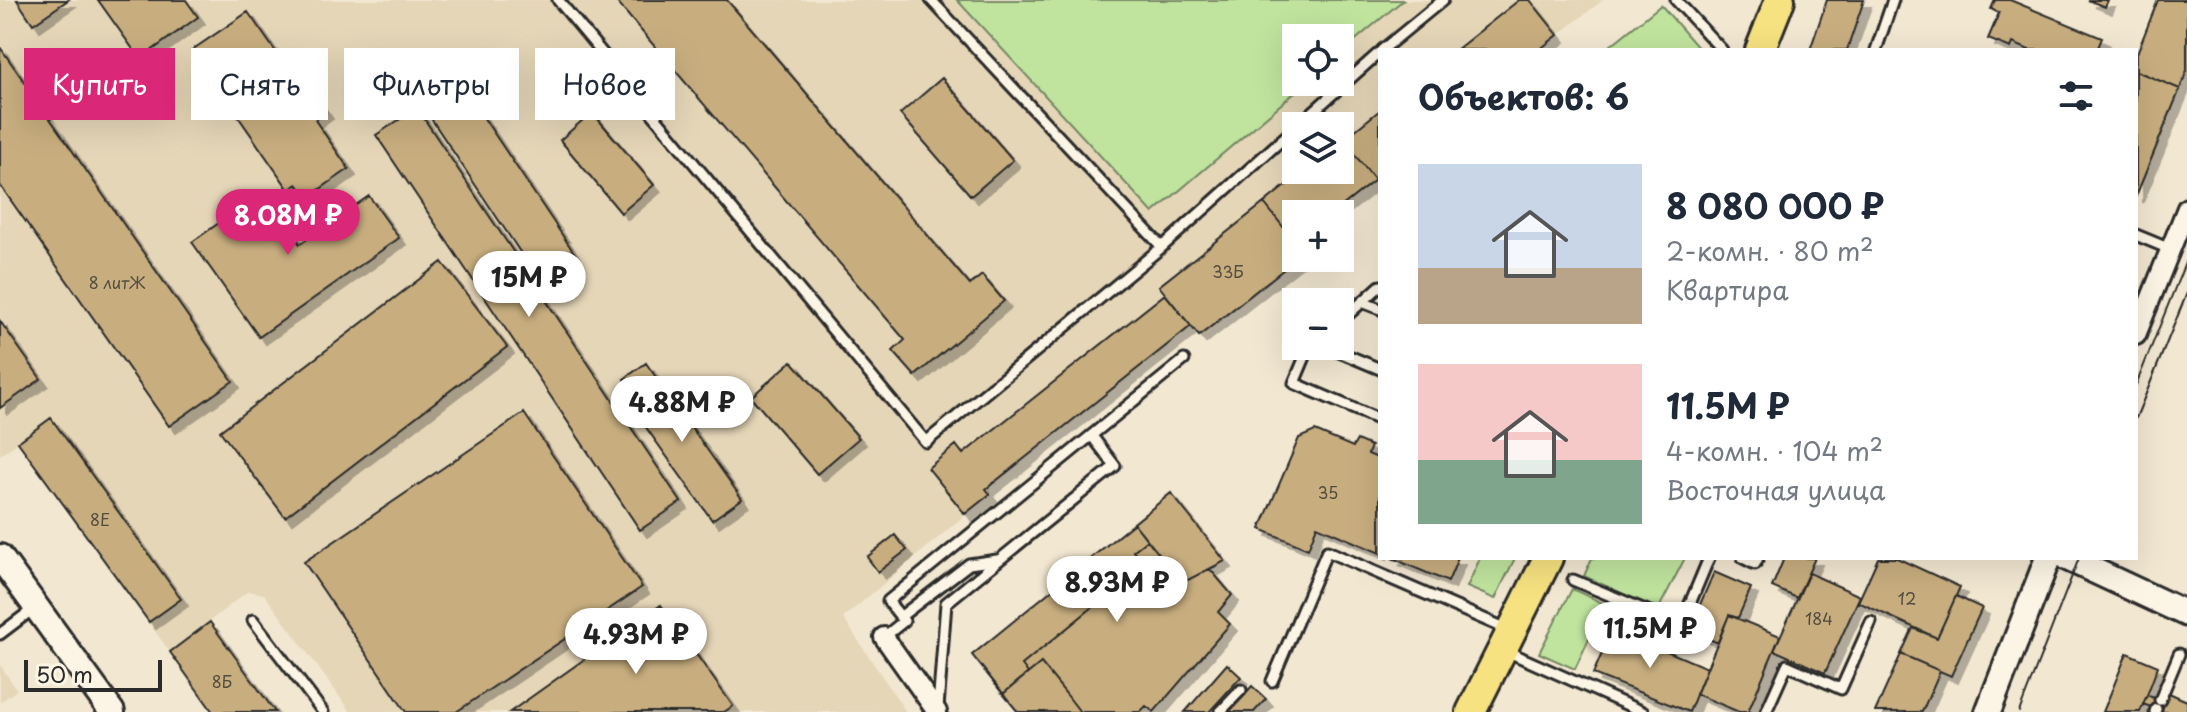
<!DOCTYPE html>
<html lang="ru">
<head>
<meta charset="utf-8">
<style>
	:root { --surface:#fff; --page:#f2f2f3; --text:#1f2937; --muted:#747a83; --accent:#db2777 }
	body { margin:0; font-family:"Playpen Sans",sans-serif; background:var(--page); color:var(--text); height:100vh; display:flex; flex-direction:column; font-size:30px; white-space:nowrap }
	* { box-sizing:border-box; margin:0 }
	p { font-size:26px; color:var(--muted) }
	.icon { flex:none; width:44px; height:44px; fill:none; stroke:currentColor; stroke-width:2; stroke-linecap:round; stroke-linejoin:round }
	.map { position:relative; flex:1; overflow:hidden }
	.sheet { position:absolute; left:1378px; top:48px; width:760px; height:512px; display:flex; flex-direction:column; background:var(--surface); border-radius:0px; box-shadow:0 8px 32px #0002 }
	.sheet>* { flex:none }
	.guide { position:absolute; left:24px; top:48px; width:760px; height:72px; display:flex; gap:16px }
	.buttons { position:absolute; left:1282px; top:24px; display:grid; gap:16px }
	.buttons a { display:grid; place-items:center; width:72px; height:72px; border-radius:0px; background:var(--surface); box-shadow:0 8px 32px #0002; font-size:40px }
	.scale { position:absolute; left:24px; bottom:20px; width:138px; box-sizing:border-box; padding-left:8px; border:4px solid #2b2b2b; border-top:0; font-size:22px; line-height:28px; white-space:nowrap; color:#2b2b2b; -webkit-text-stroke:6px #fcf5e5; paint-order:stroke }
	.price { position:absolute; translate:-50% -68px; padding:0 18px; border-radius:28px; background:#fff; color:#222; font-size:26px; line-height:52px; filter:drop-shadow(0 2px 4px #0008) }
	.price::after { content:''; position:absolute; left:50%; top:48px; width:24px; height:18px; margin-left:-12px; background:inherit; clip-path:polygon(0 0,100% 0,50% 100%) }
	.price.current { background:var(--accent); color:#fff }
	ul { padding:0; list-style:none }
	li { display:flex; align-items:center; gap:24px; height:200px; padding:0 40px }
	li span { display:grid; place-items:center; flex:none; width:224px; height:160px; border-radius:0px; color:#555 }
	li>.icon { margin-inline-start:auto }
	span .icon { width:96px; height:96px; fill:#fffc; stroke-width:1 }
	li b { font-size:34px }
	h2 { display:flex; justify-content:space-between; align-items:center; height:96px; padding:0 40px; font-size:34px }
	.pill { padding:0 28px; border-radius:0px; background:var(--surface); box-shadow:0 8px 32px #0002; font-size:28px; line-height:72px }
	.pill.current { background:var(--accent); color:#fff }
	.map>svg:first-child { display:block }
	.built { fill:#e5d6b8; fill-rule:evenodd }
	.green { fill:#c0e49e; stroke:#768864; stroke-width:2 }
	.building { fill:#c8ae7f; stroke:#2b2b2b; stroke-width:2; filter:url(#shadow) }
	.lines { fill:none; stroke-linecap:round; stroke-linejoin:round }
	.lane-casing { stroke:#2b2b2b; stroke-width:15 }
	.street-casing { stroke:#2b2b2b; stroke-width:24 }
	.secondary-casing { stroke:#2b2b2b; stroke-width:30 }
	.primary-casing { stroke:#2b2b2b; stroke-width:34 }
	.lane { stroke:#fcf5e5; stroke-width:9 }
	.street { stroke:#fcf5e5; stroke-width:18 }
	.secondary { stroke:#fcf5e5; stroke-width:24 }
	.primary { stroke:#f7e281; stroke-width:28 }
	.tram { stroke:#2b2b2b; stroke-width:2 }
	.labels { text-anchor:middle; stroke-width:6; stroke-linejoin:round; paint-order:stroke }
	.number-label { font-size:16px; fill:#524c40 }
</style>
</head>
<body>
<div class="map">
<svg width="2187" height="712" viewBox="0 0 2187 712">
	<defs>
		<filter id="shadow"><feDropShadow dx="7" dy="7" stdDeviation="0" flood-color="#0004"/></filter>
	</defs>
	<rect width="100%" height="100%" fill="#f2e7d1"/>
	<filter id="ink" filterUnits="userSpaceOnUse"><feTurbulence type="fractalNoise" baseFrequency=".0125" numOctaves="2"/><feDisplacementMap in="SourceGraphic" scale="16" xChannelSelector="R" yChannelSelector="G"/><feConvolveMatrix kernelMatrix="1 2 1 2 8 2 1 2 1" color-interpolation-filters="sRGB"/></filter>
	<g filter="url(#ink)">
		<path class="built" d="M0,0H1603L1539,50H1380V176L1296,214L1298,258L1199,336L1190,327L986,488L990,494L843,618L906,712H351L264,594L248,591L170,652L19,442L0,455ZM1296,38H1340V82H1296ZM1296,126H1340V170H1296Z
			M0,665L17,690L0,702Z"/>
		<path class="green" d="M957,0H1403L1340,53V38H1296V82H1307L1153,213Z
			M1661,5L1700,50H1605Z
			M1480,558H1515L1495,599L1467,587Z
			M1592,558H1685L1658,610L1584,576Z
			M1572,589L1605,604L1575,669L1539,653Z"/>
		<path class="building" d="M17,0H68L33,24Z
			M98,0H186L198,17L140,59Z
			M615,0H727L970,285L982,275L1004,301L915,376L893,351L905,340Z
			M1519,0H1530L1558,35L1539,50H1456Z
			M1827,0H1864L1847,50H1810Z
			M1995,0H2010L2102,38L2097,50H2029L2013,43L2011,48L1988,39L1999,13L1991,9Z
			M2088,0H2108L2105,7Z
			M2158,0H2187V70L2180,89L2136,71V56Z
			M248,12L304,92L309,88L326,112L315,120L349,169L307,198L297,184L289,190L192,50Z
			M0,47L233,381L169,426L0,185Z
			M449,66L577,257L540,282L412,90Z
			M2136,71L2180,89L2136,196Z
			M942,78L1013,160L971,196L900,114Z
			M417,108L681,502L640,530L376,135Z
			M1380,110V176L1375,180L1343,140Z
			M592,112L654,185L621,213L560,140Z
			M1343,140L1375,180L1332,214H1296V243L1264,203L1305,170H1340V142Z
			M263,192L300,244L369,196L399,238L259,337L192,242Z
			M1264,203L1296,243L1298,258L1199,336L1159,286Z
			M442,262L507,347L285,517L220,431Z
			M1165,294L1191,326L986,489L990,494L965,514L928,468L956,445L963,454Z
			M0,321L41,379L0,408Z
			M792,361L859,438L817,474L751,397Z
			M646,363L742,499L712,520L635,412L643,407L624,379Z
			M524,413L642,587L456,712H406L304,562Z
			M51,418L181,599L149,622L18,442Z
			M1315,431L1353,447L1357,440L1371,446L1368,454L1380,459V553L1317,526L1308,549L1260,529L1299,438Z
			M1171,493L1225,561L1182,583L1134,523Z
			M1171,493L1225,561L1210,569L1232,595L1218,612L1230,624L1154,712L1146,706L1140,712H1018L972,655Z
			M1134,523L1147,540L1133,551L1144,565L1022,665L1028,673L1003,694L972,655Z
			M895,535L907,550L878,572L867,557Z
			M1392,558H1458L1448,582Z
			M1784,558H1815L1797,598L1772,587Z
			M1878,558H1897L1960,587L1937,638L1858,602Z
			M1714,572L1751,588L1738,618L1729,615L1718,643L1689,630Z
			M1809,573L1860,596L1825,673L1774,650Z
			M1956,596L1982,608L1951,676L1901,654L1913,628L1937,638Z
			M661,605L733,706L724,712H510Z
			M1729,615L1780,636L1748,712H1739L1696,694Z
			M210,622L275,712H213L170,652Z
			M1613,628L1707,668L1689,712L1593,674Z
			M2127,653L2158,666L2147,695L2140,712H2103Z
			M1901,654L1940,671L1922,712H1875Z
			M1041,663L1067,695L1080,712H1018L1003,694Z
			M1227,664L1241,677L1209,712H1185Z
			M1252,686L1266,699L1254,712H1229Z
			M2169,693L2187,701V712H2161Z
			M2147,695L2165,703L2161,711L2143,704Z"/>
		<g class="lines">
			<defs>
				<path id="lane" d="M558,0L926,442L1162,247L1296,127
					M931,0L1162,247
					M1676,0L1722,50
					M1382,50L1443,0
					M1876,50L1893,0
					M1297,126L1380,52
					M2136,235L2170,249
					M1362,302L1380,309
					M1340,322L1380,286
					M1314,346L1307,352L1294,383L1380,420
					M1325,346L1380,369
					M1743,558L1755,564L1758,558
					M1573,580L1681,625L1709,558
					M900,617L969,564L997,560
					M253,620L323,712
					M0,634L33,609
					M884,637L904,621L888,601L1184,360
					M1504,650L1643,712
					M1272,681L1327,551L1509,630
					M2160,700L2179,654
					M938,708L946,603L1115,466L1092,436
					M1220,712L1241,690
					M1766,712L1787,665L1841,689L1871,622
					M2155,712L2156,709"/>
				<path id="street" d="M2136,335L2187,208
					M884,637L937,712"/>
				<path id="secondary" d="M0,557L112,712
					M2067,558L2187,614
					M1988,712L2048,558"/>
				<path id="primary" d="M1760,50L1780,0
					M1471,712L1548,558"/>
			</defs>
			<use href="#lane" class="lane-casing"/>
			<use href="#street" class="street-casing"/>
			<use href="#secondary" class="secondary-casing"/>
			<use href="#primary" class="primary-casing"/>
			<use href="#lane" class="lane"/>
			<use href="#street" class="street"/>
			<use href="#secondary" class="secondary"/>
			<use href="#primary" class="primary"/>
			<path class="tram" d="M2136,385L2187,258
				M2136,418L2187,293
				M2019,712L2079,558"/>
		</g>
	</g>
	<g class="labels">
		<g class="number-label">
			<text x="1228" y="278">33Б</text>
			<text x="117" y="289">8 литЖ</text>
			<text x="1328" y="499">35</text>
			<text x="100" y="526">8Е</text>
			<text x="1907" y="605">12</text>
			<text x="1819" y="625">184</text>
			<text x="222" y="688">8Б</text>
		</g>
	</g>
</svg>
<div class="buttons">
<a><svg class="icon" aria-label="locate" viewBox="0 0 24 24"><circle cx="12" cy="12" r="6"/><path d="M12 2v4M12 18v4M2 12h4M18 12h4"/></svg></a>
<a><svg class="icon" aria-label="layers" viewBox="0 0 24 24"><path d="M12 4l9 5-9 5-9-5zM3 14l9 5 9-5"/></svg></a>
<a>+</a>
<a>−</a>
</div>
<div class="scale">50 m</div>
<b class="price current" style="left:288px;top:257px">8.08M ₽</b>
<b class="price" style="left:529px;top:319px">15M ₽</b>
<b class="price" style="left:682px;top:444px">4.88M ₽</b>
<b class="price" style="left:1117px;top:624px">8.93M ₽</b>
<b class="price" style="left:1650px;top:670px">11.5M ₽</b>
<b class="price" style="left:636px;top:676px">4.93M ₽</b>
<div class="guide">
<a class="pill current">Купить</a>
<a class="pill">Снять</a>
<a class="pill">Фильтры</a>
<a class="pill">Новое</a>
</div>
<section class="sheet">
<h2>Объектов: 6<svg class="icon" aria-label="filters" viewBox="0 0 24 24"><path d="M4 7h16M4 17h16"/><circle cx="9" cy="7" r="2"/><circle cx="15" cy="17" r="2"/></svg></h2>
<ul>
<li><span style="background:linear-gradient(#c9d6e8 65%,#b9a48a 0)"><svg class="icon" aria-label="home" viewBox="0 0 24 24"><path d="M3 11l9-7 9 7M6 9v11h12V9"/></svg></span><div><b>8 080 000 ₽</b><p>2-комн. · 80 m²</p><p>Квартира</p></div></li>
<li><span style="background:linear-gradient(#f6c9c9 60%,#7fa58c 0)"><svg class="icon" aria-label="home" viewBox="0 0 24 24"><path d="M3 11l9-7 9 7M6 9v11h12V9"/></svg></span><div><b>11.5M ₽</b><p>4-комн. · 104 m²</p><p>Восточная улица</p></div></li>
</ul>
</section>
</div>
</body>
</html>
